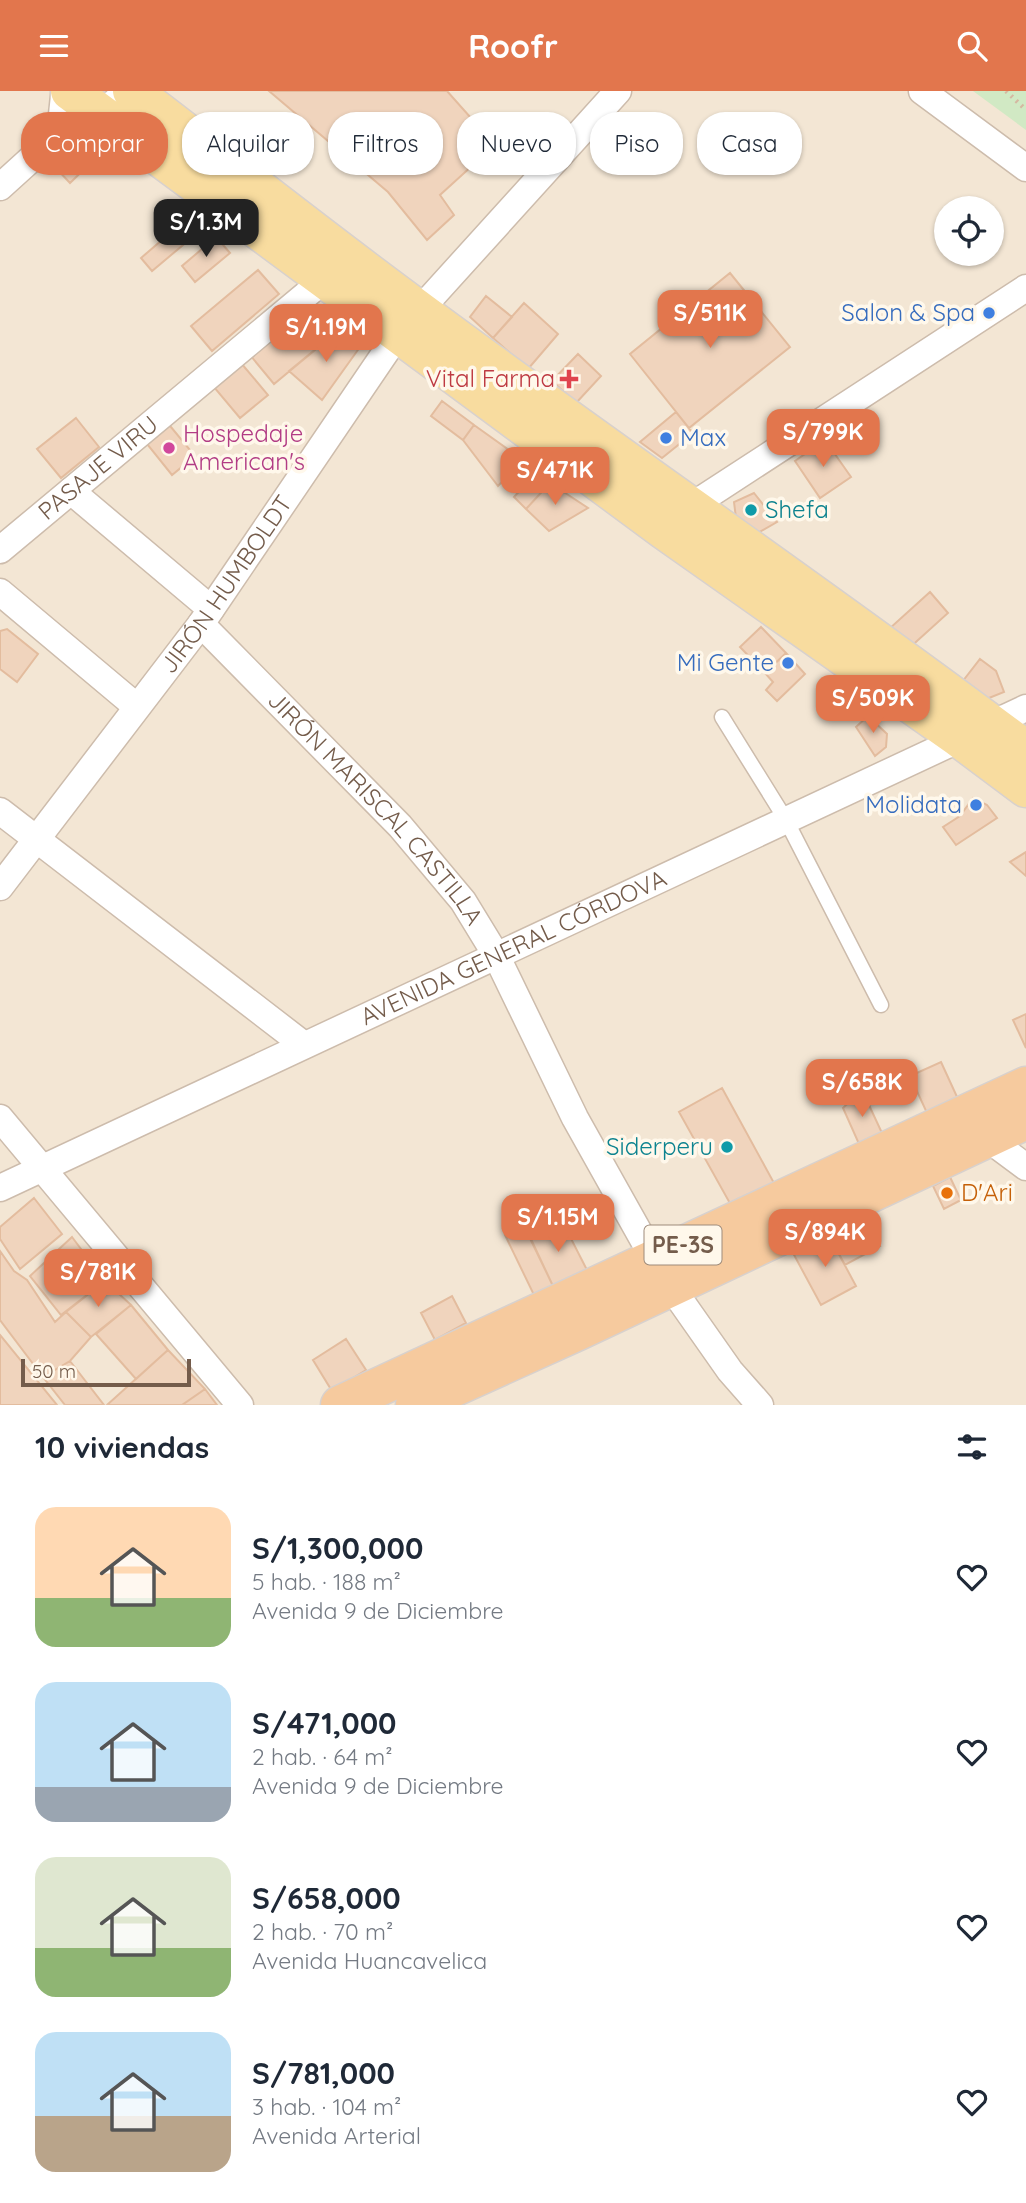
<!DOCTYPE html>
<html lang="es">
<head>
<meta charset="utf-8">
<style>
	:root { --surface:#fff; --page:#f2f2f3; --text:#1f2937; --muted:#747a83; --accent:#e2764d }
	body { margin:0; font-family:Quicksand,sans-serif; background:var(--page); color:var(--text); height:100vh; display:flex; flex-direction:column; font-size:26px; white-space:nowrap }
	* { box-sizing:border-box; margin:0 }
	p { font-size:23px; color:var(--muted) }
	.icon { flex:none; width:38px; height:38px; fill:none; stroke:currentColor; stroke-width:2; stroke-linecap:round; stroke-linejoin:round }
	.map { position:relative; height:1314px; overflow:hidden }
	.side { display:flex; flex-direction:column; background:var(--surface); flex:1 }
	.side>* { flex:none }
	.guide { position:absolute; left:21px; top:21px; width:985px; height:63px; display:flex; gap:14px }
	.buttons { position:absolute; left:934px; top:105px; display:grid; gap:14px }
	.buttons a { display:grid; place-items:center; width:70px; height:70px; border-radius:50%; background:var(--surface); box-shadow:0 2px 5px #0004; font-size:35px }
	.scale { position:absolute; left:21px; bottom:18px; width:170px; box-sizing:border-box; padding-left:7px; border:4px solid #745c4b; border-top:0; font-size:19px; line-height:24px; white-space:nowrap; color:#745c4b; -webkit-text-stroke:5px #fff8eb; paint-order:stroke }
	.price { position:absolute; translate:-50% -60px; padding:0 16px; border-radius:14px; background:var(--accent); color:#fff; font-size:23px; line-height:46px; filter:drop-shadow(0 2px 4px #0008) }
	.price::after { content:''; position:absolute; left:50%; top:42px; width:21px; height:16px; margin-left:-10px; background:inherit; clip-path:polygon(0 0,100% 0,50% 100%) }
	.price.current { background:#222; color:#fff }
	ul { padding:0; list-style:none }
	li { display:flex; align-items:center; gap:21px; height:175px; padding:0 35px }
	li span { display:grid; place-items:center; flex:none; width:196px; height:140px; border-radius:21px; color:#555 }
	li>.icon { margin-inline-start:auto }
	span .icon { width:84px; height:84px; fill:#fffc; stroke-width:1 }
	li b { font-size:30px }
	h2 { display:flex; justify-content:space-between; align-items:center; height:84px; padding:0 35px; font-size:30px }
	.chip { padding:0 24px; border-radius:28px; background:var(--surface); box-shadow:0 2px 5px #0004; font-size:24px; line-height:63px }
	.chip.current { background:var(--accent); color:#fff }
	header { display:flex; justify-content:space-between; align-items:center; height:91px; padding:0 35px; background:var(--accent); color:#fff; font-size:32px; font-weight:700 }
	.map>svg:first-child { display:block }
	.residential { fill:#f3e6d4; fill-rule:evenodd }
	.green { fill:#d1e9c4 }
	.building { fill:#f0d4bd; stroke:#e3bc9e; stroke-width:2 }
	.lines { fill:none; stroke-linecap:round; stroke-linejoin:round }
	.service-casing { stroke:#cdbcac; stroke-width:17 }
	.minor-casing { stroke:#cdbcac; stroke-width:29 }
	.tertiary-casing { stroke:#cdbcac; stroke-width:36 }
	.primary-casing { stroke:#d8d1cd; stroke-width:41 }
	.trunk-casing { stroke:#d8d1cd; stroke-width:41 }
	.path { stroke:#d5b8a1; stroke-width:4.5; stroke-dasharray:2 5; stroke-linecap:butt }
	.service { stroke:#fff; stroke-width:14 }
	.minor { stroke:#fff; stroke-width:26 }
	.tertiary { stroke:#fff; stroke-width:33 }
	.primary { stroke:#f8dc9f; stroke-width:38 }
	.trunk { stroke:#f6ca9e; stroke-width:38 }
	.shop-dot { fill:#3f7fe0; stroke:#fff8eb; stroke-width:2.5 }
	.health-dot { fill:#e0444e; stroke:#fff8eb; stroke-width:2.5 }
	.hotel-dot { fill:#d1479c; stroke:#fff8eb; stroke-width:2.5 }
	.culture-dot { fill:#0f9aa8; stroke:#fff8eb; stroke-width:2.5 }
	.food-dot { fill:#e8710a; stroke:#fff8eb; stroke-width:2.5 }
	.labels { text-anchor:middle; stroke-width:7; stroke-linejoin:round; paint-order:stroke }
	.shield { fill:#fff8eb; stroke:#9e8b7b; stroke-width:2 }
	.shield-label { font-size:23px; font-weight:bold; fill:#745c4b }
	.shop-label { font-size:24px; fill:#366cbe; stroke:#fff8eb; text-anchor:end }
	.health-label { font-size:24px; fill:#be3a42; stroke:#fff8eb; text-anchor:end }
	.hotel-label { font-size:24px; fill:#b23c85; stroke:#fff8eb; text-anchor:start }
	.street-label { font-size:24px; fill:#745c4b; stroke:#fff8eb }
	.culture-label { font-size:24px; fill:#0d838f; stroke:#fff8eb; text-anchor:start }
	.food-label { font-size:24px; fill:#c56008; stroke:#fff8eb; text-anchor:start }
</style>
</head>
<body>
<header><svg class="icon" aria-label="menu" viewBox="0 0 24 24"><path d="M4 6h16M4 12h16M4 18h16"/></svg>Roofr<svg class="icon" aria-label="search" viewBox="0 0 24 24"><circle cx="10" cy="10" r="6"/><path d="M15 15l6 6"/></svg></header>
<div class="map">
<svg width="1026" height="1314" viewBox="0 0 1026 1314">
	<rect width="100%" height="100%" fill="#fcf4e5"/>
	<path class="residential" d="M0,0H1026V1314H0ZM947,117H992V163H947Z"/>
	<path class="green" d="M973,0H1026V39Z"/>
	<path class="building" d="M269,0H447L495,54L440,104L454,124L427,149L388,101Z
		M85,51L92,53L101,62L70,92L54,75L78,53Z
		M190,125L201,139L152,180L141,167Z
		M216,146L230,162L195,191L182,175Z
		M258,179L279,203L212,260L191,235Z
		M730,182L790,256L689,337L630,263Z
		M486,205L512,226L493,247L470,226Z
		M524,212L558,243L528,278L493,247Z
		M309,217L339,239L274,293L250,264Z
		M339,239L360,256L322,309L289,280Z
		M578,263L601,285L576,312L552,290Z
		M241,272L268,304L240,327L213,295Z
		M442,310L474,334L463,349L431,325Z
		M676,321L693,342L662,367L640,351Z
		M76,327L99,356L61,387L37,358Z
		M166,330L195,365L172,384L143,348Z
		M474,334L523,369L498,395L463,349Z
		M825,349L851,386L820,407L795,370Z
		M538,380L550,392L526,418L514,406Z
		M550,392L588,417L549,440L526,418Z
		M754,402L777,431L756,443L736,427L734,411Z
		M930,501L948,522L907,559L889,538Z
		M761,536L786,562L765,582L740,556Z
		M7,538L38,563L17,591L0,578V540Z
		M786,562L805,583L777,610L766,599L773,591L765,582Z
		M980,568L996,580L1004,601L979,611L959,595Z
		M868,625L887,643L886,656L875,665L856,636Z
		M973,707L987,714L997,727L956,754L943,736L960,725Z
		M1026,761V785L1010,771Z
		M1026,923V957L1013,929Z
		M941,971L958,1008L927,1022L910,985Z
		M722,997L774,1092L732,1116L679,1021Z
		M862,999L882,1042L859,1053L843,1017Z
		M950,1086L961,1109L944,1118L933,1095Z
		M34,1107L62,1143L20,1178L0,1148V1136Z
		M862,1124L880,1155L845,1174L828,1143Z
		M562,1130L587,1179L553,1195L530,1146Z
		M524,1135L553,1195L534,1204L505,1144Z
		M828,1143L856,1195L821,1214L793,1162Z
		M72,1146L105,1190L61,1224L30,1185Z
		M0,1160L14,1180L27,1189L55,1231L66,1221L91,1246L70,1270L43,1286L0,1229Z
		M105,1190L131,1214L91,1246L66,1221Z
		M452,1205L466,1232L435,1249L421,1222Z
		M131,1214L168,1259L136,1288L96,1243Z
		M0,1244L57,1314H0Z
		M346,1248L366,1279L332,1300L313,1269Z
		M168,1259L205,1298L182,1314H107Z
		M70,1270L104,1314H65L43,1286Z
		M205,1298L217,1314H182Z"/>
	<g class="lines">
		<defs>
			<path id="service" d="M722,626L786,729L881,914"/>
			<g id="minor">
				<path d="M922,0L1026,77"/>
				<path d="M0,96L64,38"/>
				<path d="M71,400L211,518"/>
				<path d="M679,426L690,416L1026,197"/>
				<path id="s1" d="M0,459L325,188"/>
				<path d="M0,501L137,616"/>
				<path id="s2" d="M201,533L400,735L463,810L496,864L575,1027L654,1168L671,1196L730,1280L760,1314"/>
				<path d="M0,720L304,954"/>
				<path id="s3" d="M0,796L201,533L398,243L618,0"/>
				<path d="M0,1027L240,1314"/>
				<path d="M987,1047L1026,1076"/>
				<path id="s4" d="M0,1097L1026,617"/>
			</g>
			<path id="tertiary" d="M68,0L64,38L105,26L120,11"/>
			<path id="primary" d="M70,0L664,439L959,647L1026,697
				M132,0C228,73 323,149 420,220C621,369 827,509 1026,659"/>
			<path id="trunk" d="M340,1314L1026,995
				M415,1314L578,1240L1026,1029"/>
		</defs>
		<use href="#service" class="service-casing"/>
		<use href="#minor" class="minor-casing"/>
		<use href="#tertiary" class="tertiary-casing"/>
		<use href="#primary" class="primary-casing"/>
		<use href="#trunk" class="trunk-casing"/>
		<path class="path" d="M1006,0L1026,19"/>
		<use href="#service" class="service"/>
		<use href="#minor" class="minor"/>
		<use href="#tertiary" class="tertiary"/>
		<use href="#primary" class="primary"/>
		<use href="#trunk" class="trunk"/>
	</g>
	<g class="shop-dot">
		<circle cx="989" cy="222" r="7"/>
		<circle cx="666" cy="347" r="7"/>
		<circle cx="788" cy="572" r="7"/>
		<circle cx="976" cy="714" r="7"/>
	</g>
	<path class="health-dot" d="M565.5 277.5h7v7h7v7h-7v7h-7v-7h-7v-7h7z"/>
	<circle class="hotel-dot" cx="169" cy="357" r="7"/>
	<g class="culture-dot">
		<circle cx="751" cy="419" r="7"/>
		<circle cx="727" cy="1056" r="7"/>
	</g>
	<circle class="food-dot" cx="947" cy="1102" r="7"/>
	<g class="labels">
		<rect class="shield" x="644.5" y="1134.5" width="77" height="39" rx="5"/>
		<g class="shield-label">
			<text x="683" y="1162">PE-3S</text>
		</g>
		<g class="shop-label">
			<text x="975" y="230">Salon &amp; Spa</text>
			<text x="680" y="355" text-anchor="start">Max</text>
			<text x="774" y="580">Mi Gente</text>
			<text x="962" y="722">Molidata</text>
		</g>
		<g class="health-label">
			<text x="555" y="296">Vital Farma</text>
		</g>
		<g class="hotel-label">
			<text x="183" y="351">Hospedaje<tspan x="183" dy="28">American's</tspan></text>
		</g>
		<g class="street-label">
			<text dy="8" stroke="none"><textPath href="#s1" startOffset="128">PASAJE VIRU</textPath></text>
			<text dy="8" stroke="none"><textPath href="#s3" startOffset="378">JIRÓN HUMBOLDT</textPath></text>
			<text dy="8" stroke="none"><textPath href="#s2" startOffset="254">JIRÓN MARISCAL CASTILLA</textPath></text>
			<text dy="8" stroke="none"><textPath href="#s4" startOffset="567">AVENIDA GENERAL CÓRDOVA</textPath></text>
		</g>
		<g class="culture-label">
			<text x="765" y="427">Shefa</text>
			<text x="713" y="1064" text-anchor="end">Siderperu</text>
		</g>
		<g class="food-label">
			<text x="961" y="1110">D'Ari</text>
		</g>
	</g>
</svg>
<div class="buttons">
<a><svg class="icon" aria-label="locate" viewBox="0 0 24 24"><circle cx="12" cy="12" r="6"/><path d="M12 2v4M12 18v4M2 12h4M18 12h4"/></svg></a>
</div>
<div class="scale">50 m</div>
<b class="price current" style="left:206px;top:168px">S/1.3M</b>
<b class="price" style="left:710px;top:259px">S/511K</b>
<b class="price" style="left:326px;top:273px">S/1.19M</b>
<b class="price" style="left:823px;top:378px">S/799K</b>
<b class="price" style="left:555px;top:416px">S/471K</b>
<b class="price" style="left:873px;top:644px">S/509K</b>
<b class="price" style="left:862px;top:1028px">S/658K</b>
<b class="price" style="left:558px;top:1163px">S/1.15M</b>
<b class="price" style="left:825px;top:1178px">S/894K</b>
<b class="price" style="left:98px;top:1218px">S/781K</b>
<div class="guide">
<a class="chip current">Comprar</a>
<a class="chip">Alquilar</a>
<a class="chip">Filtros</a>
<a class="chip">Nuevo</a>
<a class="chip">Piso</a>
<a class="chip">Casa</a>
</div>
</div>
<section class="side">
<h2>10 viviendas<svg class="icon" aria-label="filters" viewBox="0 0 24 24"><path d="M4 7h16M4 17h16"/><circle cx="9" cy="7" r="2"/><circle cx="15" cy="17" r="2"/></svg></h2>
<ul>
<li><span style="background:linear-gradient(#ffd9b3 65%,#8fb573 0)"><svg class="icon" aria-label="home" viewBox="0 0 24 24"><path d="M3 11l9-7 9 7M6 9v11h12V9"/></svg></span><div><b>S/1,300,000</b><p>5 hab. · 188 m²</p><p>Avenida 9 de Diciembre</p></div><svg class="icon" aria-label="heart" viewBox="0 0 24 24"><path d="M12 20l-8-8c-3-5 5-10 8-4 3-6 11-1 8 4z"/></svg></li>
<li><span style="background:linear-gradient(#bfe0f5 75%,#9aa5b1 0)"><svg class="icon" aria-label="home" viewBox="0 0 24 24"><path d="M3 11l9-7 9 7M6 9v11h12V9"/></svg></span><div><b>S/471,000</b><p>2 hab. · 64 m²</p><p>Avenida 9 de Diciembre</p></div><svg class="icon" aria-label="heart" viewBox="0 0 24 24"><path d="M12 20l-8-8c-3-5 5-10 8-4 3-6 11-1 8 4z"/></svg></li>
<li><span style="background:linear-gradient(#dfe7d0 65%,#8fb573 0)"><svg class="icon" aria-label="home" viewBox="0 0 24 24"><path d="M3 11l9-7 9 7M6 9v11h12V9"/></svg></span><div><b>S/658,000</b><p>2 hab. · 70 m²</p><p>Avenida Huancavelica</p></div><svg class="icon" aria-label="heart" viewBox="0 0 24 24"><path d="M12 20l-8-8c-3-5 5-10 8-4 3-6 11-1 8 4z"/></svg></li>
<li><span style="background:linear-gradient(#bfe0f5 60%,#b9a48a 0)"><svg class="icon" aria-label="home" viewBox="0 0 24 24"><path d="M3 11l9-7 9 7M6 9v11h12V9"/></svg></span><div><b>S/781,000</b><p>3 hab. · 104 m²</p><p>Avenida Arterial</p></div><svg class="icon" aria-label="heart" viewBox="0 0 24 24"><path d="M12 20l-8-8c-3-5 5-10 8-4 3-6 11-1 8 4z"/></svg></li>
</ul>
</section>
</body>
</html>
